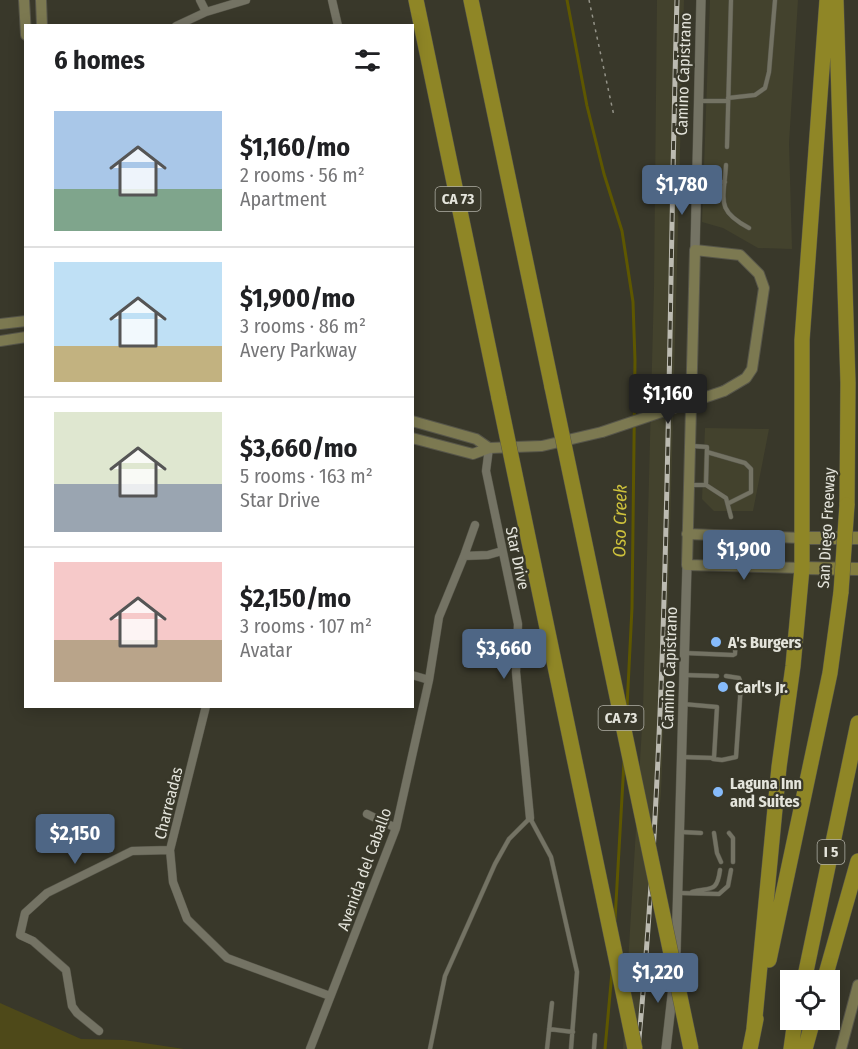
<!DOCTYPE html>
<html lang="en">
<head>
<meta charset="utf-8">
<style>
	:root { --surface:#fff; --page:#f6f6f6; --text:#202124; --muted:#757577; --line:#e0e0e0; --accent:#4e6685 }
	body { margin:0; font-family:"Fira Sans Condensed",sans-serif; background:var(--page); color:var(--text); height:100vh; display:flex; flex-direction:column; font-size:22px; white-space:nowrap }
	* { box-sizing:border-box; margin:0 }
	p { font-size:20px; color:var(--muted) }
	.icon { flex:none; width:33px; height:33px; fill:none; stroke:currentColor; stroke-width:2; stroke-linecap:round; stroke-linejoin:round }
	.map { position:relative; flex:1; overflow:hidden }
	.side { position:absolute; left:24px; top:24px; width:390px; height:684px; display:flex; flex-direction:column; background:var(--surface); border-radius:0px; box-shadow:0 3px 15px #0003 }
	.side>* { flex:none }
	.buttons { position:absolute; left:780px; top:970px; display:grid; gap:12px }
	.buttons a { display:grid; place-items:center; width:60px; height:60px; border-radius:0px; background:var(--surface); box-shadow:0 3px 15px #0003; font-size:30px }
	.price { position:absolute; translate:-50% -51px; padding:0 14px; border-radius:6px; background:var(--accent); color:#fff; font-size:20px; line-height:39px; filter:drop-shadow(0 2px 3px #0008) }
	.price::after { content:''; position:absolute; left:50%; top:36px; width:18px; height:14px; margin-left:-9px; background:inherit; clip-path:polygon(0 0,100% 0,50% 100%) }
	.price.current { background:#222; color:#fff }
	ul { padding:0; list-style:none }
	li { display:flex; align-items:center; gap:18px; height:150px; padding:0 30px }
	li+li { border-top:2px solid var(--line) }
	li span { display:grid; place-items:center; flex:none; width:168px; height:120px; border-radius:0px; color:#555 }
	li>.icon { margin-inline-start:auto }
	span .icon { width:72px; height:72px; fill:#fffc; stroke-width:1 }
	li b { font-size:26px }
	h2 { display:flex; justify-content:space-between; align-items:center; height:72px; padding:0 30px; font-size:26px }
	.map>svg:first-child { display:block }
	.built { fill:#43422d }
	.green { fill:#4e4919 }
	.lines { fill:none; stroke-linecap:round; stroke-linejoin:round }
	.stream { stroke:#5e5700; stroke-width:3 }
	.service-casing { stroke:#57564a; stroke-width:5 }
	.minor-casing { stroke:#57564a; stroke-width:9 }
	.tertiary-casing { stroke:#57564a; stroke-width:10 }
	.secondary-casing { stroke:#57564a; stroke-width:12 }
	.primary-casing { stroke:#57564a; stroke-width:14 }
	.motorway-casing { stroke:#57564a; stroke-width:16 }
	.path { stroke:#949388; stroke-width:1.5; stroke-dasharray:3 4.5; stroke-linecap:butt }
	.service { stroke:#747364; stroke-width:4 }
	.minor { stroke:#747364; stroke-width:8 }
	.tertiary { stroke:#747364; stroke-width:9 }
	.secondary { stroke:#7c7951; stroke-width:10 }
	.primary { stroke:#847e3f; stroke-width:12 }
	.motorway { stroke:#8f8626; stroke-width:15 }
	.rail-casing { stroke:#bcbbb1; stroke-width:5 }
	.rail { stroke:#39382a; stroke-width:3; stroke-dasharray:9; stroke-linecap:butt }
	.secondary-bridge-casing { stroke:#57564a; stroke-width:12; stroke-linecap:butt }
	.motorway-bridge-casing { stroke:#57564a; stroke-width:16; stroke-linecap:butt }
	.secondary-bridge { stroke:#7c7951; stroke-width:10 }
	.motorway-bridge { stroke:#8f8626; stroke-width:15 }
	.poi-dot { fill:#86bbfb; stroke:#39382a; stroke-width:2 }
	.labels { text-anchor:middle; stroke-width:4.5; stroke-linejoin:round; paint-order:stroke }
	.shield { fill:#39382a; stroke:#b1b0a6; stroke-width:1.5 }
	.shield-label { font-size:15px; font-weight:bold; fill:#e4e4db }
	.street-label { font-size:16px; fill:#e4e4db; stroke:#39382a }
	.poi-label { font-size:16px; font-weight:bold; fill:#e4e4db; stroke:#39382a; text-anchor:start }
	.water-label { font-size:18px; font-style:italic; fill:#cec23c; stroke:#39382a }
</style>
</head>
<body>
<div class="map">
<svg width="858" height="1049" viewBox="0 0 858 1049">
	<rect width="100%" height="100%" fill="#39382a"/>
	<path class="built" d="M657,0H684L668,607L661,792L639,1049H623L643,710L654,287Z
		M710,0H798L789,143L792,249L758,248L723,228L702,222Z
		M705,428L769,429L753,511H714L702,499Z"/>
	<path class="green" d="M0,1003L81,1039L124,1040L184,1049H0Z"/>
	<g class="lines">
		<path class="stream" d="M567,0L587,106L604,174L622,231L633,302L635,360L632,608L627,707
			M615,920L624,762
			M605,1049L612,972"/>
		<defs>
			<path id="service" d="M728,98L755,95L765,88L769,72L775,0
				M699,101H728
				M727,147L731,0
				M726,165C724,200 715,210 749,228
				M699,182H725
				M693,446L707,447L706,485
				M707,452L745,463L751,469V492L729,503
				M692,485H706L726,498L731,517
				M685,653L733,655L735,654L736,637
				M684,675L717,676
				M682,757L714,758L717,707L683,704
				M713,759L722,760L736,757L741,684L739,678L726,676
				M681,832L701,833
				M714,833L717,853L721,862
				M729,833L733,838V862
				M692,892C711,887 717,893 720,870
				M680,893L719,894L728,886L731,870
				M549,1029L573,1032
				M430,1049L445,976L495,864L509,839L530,818L551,857L577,972L571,1049
				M547,1049L552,1003
				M594,1049L595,1035"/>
			<path id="minor" d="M200,0L206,12
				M332,0L338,26
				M176,26L206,12L246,0
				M489,448L486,471L518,624L516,672L530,818
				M464,556L475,525
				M412,675L429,680
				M206,706L170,850L173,882L187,919L227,958L330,996
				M367,814L396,828
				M99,1031L77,1013L72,1006L66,970L33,941L20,935L25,913L47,893L132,851L170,850
				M310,1049L396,828L429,680L439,617L464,556L488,555L502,551"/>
			<path id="tertiary" d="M695,250L701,0
				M676,952L687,565
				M666,1049L673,987"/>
			<path id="secondary" d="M24,0L26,35
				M41,0L42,26
				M0,324L26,321
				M0,341L26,337
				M724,391L746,378L752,369L764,288L759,274L740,255L695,250L687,565L802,568
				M412,421L476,439L489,448
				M412,438L473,454L489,448L542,446L602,432
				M687,534L802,538
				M841,1049L858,985"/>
			<path id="primary" d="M802,538H858
				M802,568L858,569"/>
			<path id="motorway" d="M416,0L499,398
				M471,0L552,387
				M836,0L848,383L847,505
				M769,960L830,673L841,592
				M804,981L858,723
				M824,981L858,861
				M754,1028L779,767L793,666L802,568V340L827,0
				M750,1049L756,1019
				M791,1049L795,1020
				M805,1049L813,1020"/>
		</defs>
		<use href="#service" class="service-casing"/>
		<use href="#minor" class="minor-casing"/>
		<use href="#tertiary" class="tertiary-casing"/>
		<use href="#secondary" class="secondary-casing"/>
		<use href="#primary" class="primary-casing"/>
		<use href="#motorway" class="motorway-casing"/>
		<path class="path" d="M589,0L614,116"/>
		<use href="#service" class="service"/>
		<use href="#minor" class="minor"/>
		<use href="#tertiary" class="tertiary"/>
		<use href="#secondary" class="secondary"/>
		<use href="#primary" class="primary"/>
		<use href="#motorway" class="motorway"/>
		<defs>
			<path id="rail" d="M638,1049C671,702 667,348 677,0"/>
		</defs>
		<use href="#rail" class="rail-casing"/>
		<use href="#rail" class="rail"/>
		<defs>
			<path id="secondary-bridge" d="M602,432L724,391"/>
			<path id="motorway-bridge" d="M552,387L691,1049
				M499,398L635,1049
				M841,592L847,505"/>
		</defs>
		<use href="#secondary-bridge" class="secondary-bridge-casing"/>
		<use href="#motorway-bridge" class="motorway-bridge-casing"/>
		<use href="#secondary-bridge" class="secondary-bridge"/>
		<use href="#motorway-bridge" class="motorway-bridge"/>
	</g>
	<g class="poi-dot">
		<circle cx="716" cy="642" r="6"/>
		<circle cx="723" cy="687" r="6"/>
		<circle cx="718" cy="792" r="6"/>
	</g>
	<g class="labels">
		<g class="shield">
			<rect x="435.5" y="187" width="45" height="24" rx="4.5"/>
			<rect x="598.5" y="706" width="45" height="24" rx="4.5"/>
			<rect x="817.5" y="840" width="27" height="24" rx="4.5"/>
		</g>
		<g class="shield-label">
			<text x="458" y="204">CA 73</text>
			<text x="621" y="723">CA 73</text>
			<text x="831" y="857">I 5</text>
		</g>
		<g class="street-label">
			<text transform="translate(683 74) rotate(-88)" y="6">Camino Capistrano</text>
			<text transform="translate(826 528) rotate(-87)" y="6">San Diego Freeway</text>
			<text transform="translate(518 558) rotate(78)" y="6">Star Drive</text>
			<text transform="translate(669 668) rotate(-88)" y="6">Camino Capistrano</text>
			<text transform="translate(168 803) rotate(-76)" y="6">Charreadas</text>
			<text transform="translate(364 869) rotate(-70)" y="6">Avenida del Caballo</text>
		</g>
		<g class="poi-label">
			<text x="728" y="648">A's Burgers</text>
			<text x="735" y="693">Carl's Jr.</text>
			<text x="730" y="789">Laguna Inn<tspan x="730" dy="18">and Suites</tspan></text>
		</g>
		<g class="water-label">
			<text transform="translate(620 521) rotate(-89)" y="6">Oso Creek</text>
		</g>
	</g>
</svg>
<div class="buttons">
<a><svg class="icon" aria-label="locate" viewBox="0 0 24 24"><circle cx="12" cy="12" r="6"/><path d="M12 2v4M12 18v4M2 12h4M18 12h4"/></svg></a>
</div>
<b class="price" style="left:682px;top:216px">$1,780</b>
<b class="price current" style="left:668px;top:425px">$1,160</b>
<b class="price" style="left:744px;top:581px">$1,900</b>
<b class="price" style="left:504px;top:680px">$3,660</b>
<b class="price" style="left:75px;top:865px">$2,150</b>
<b class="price" style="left:658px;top:1004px">$1,220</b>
<section class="side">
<h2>6 homes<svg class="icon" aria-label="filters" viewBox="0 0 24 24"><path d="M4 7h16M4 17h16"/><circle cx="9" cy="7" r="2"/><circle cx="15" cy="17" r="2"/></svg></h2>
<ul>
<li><span style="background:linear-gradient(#a9c7e8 65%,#7fa58c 0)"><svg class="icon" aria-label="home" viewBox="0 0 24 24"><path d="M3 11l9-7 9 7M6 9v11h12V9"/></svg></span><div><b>$1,160/mo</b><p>2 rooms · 56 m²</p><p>Apartment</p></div></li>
<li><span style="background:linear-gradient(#bfe0f5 70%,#c2b280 0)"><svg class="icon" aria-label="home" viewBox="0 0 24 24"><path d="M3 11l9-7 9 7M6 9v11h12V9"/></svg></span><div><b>$1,900/mo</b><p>3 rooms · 86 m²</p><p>Avery Parkway</p></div></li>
<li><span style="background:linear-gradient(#dfe7d0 60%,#9aa5b1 0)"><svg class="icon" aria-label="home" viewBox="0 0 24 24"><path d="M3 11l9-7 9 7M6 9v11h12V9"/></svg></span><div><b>$3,660/mo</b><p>5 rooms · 163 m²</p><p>Star Drive</p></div></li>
<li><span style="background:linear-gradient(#f6c9c9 65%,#b9a48a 0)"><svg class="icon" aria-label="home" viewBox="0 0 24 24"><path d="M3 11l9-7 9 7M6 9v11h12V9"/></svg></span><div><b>$2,150/mo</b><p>3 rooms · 107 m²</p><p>Avatar</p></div></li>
</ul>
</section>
</div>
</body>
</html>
